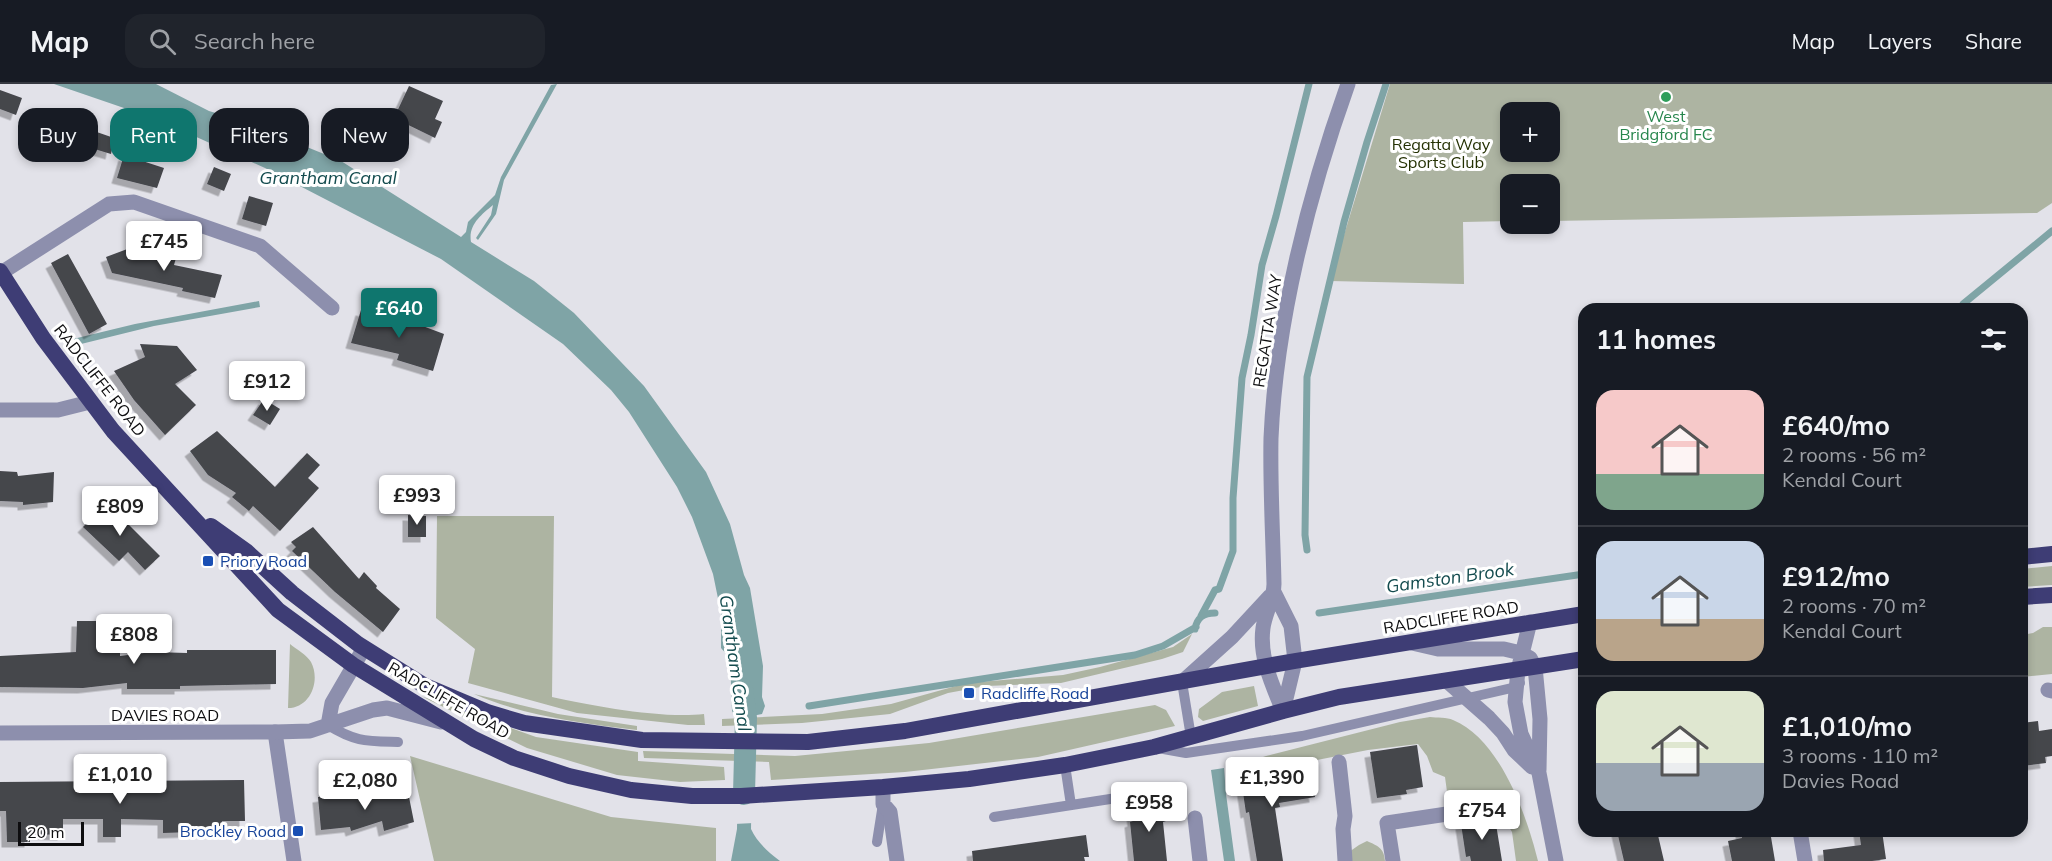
<!DOCTYPE html>
<html lang="en">
<head>
<meta charset="utf-8">
<style>
	:root { --surface:#171b24; --page:#20242c; --text:#f1f3f6; --muted:#9ea1a6; --line:#363941; --accent:#0f766e }
	body { margin:0; font-family:Mulish,sans-serif; background:var(--page); color:var(--text); height:100vh; display:flex; flex-direction:column; font-size:22px; white-space:nowrap }
	* { box-sizing:border-box; margin:0 }
	p { font-size:20px; color:var(--muted) }
	.icon { flex:none; width:33px; height:33px; fill:none; stroke:currentColor; stroke-width:2; stroke-linecap:round; stroke-linejoin:round }
	.map { position:relative; flex:1; overflow:hidden }
	.details { position:absolute; left:1578px; top:219px; width:450px; height:534px; display:flex; flex-direction:column; background:var(--surface); border-radius:18px; box-shadow:0 3px 9px #0003 }
	.details>* { flex:none }
	.banner { position:absolute; left:18px; top:24px; width:570px; height:54px; display:flex; gap:12px }
	.controls { position:absolute; left:1500px; top:18px; display:grid; gap:12px }
	.controls a { display:grid; place-items:center; width:60px; height:60px; border-radius:12px; background:var(--surface); box-shadow:0 3px 9px #0003; font-size:30px }
	.scale { position:absolute; left:18px; bottom:15px; width:66px; box-sizing:border-box; padding-left:6px; border:3px solid #0d0d0f; border-top:0; font-size:16px; line-height:21px; white-space:nowrap; color:#0d0d0f; -webkit-text-stroke:4px #fff; paint-order:stroke }
	.price { position:absolute; translate:-50% -51px; padding:0 14px; border-radius:6px; background:#fff; color:#222; font-size:20px; line-height:39px; filter:drop-shadow(0 2px 3px #0008) }
	.price::after { content:''; position:absolute; left:50%; top:36px; width:18px; height:14px; margin-left:-9px; background:inherit; clip-path:polygon(0 0,100% 0,50% 100%) }
	.price.active { background:var(--accent); color:#fff }
	ul { padding:0; list-style:none }
	li { display:flex; align-items:center; gap:18px; height:150px; padding:0 18px }
	li+li { border-top:2px solid var(--line) }
	li span { display:grid; place-items:center; flex:none; width:168px; height:120px; border-radius:18px; color:#555 }
	li>.icon { margin-inline-start:auto }
	span .icon { width:72px; height:72px; fill:#fffc; stroke-width:1 }
	li b { font-size:26px }
	h2 { display:flex; justify-content:space-between; align-items:center; height:72px; padding:0 18px; font-size:26px }
	.tag { padding:0 21px; border-radius:18px; background:var(--surface); box-shadow:0 3px 9px #0003; font-size:21px; line-height:54px }
	.tag.active { background:var(--accent); color:#fff }
	header { display:flex; align-items:center; gap:36px; box-sizing:border-box; height:84px; padding:0 30px; background:var(--surface); border-bottom:2px solid var(--line) }
	header strong { font-size:28px }
	nav { display:flex; gap:33px; margin-inline-start:auto; font-size:21px }
	.search { width:420px; height:54px; background:var(--page); display:flex; align-items:center; gap:15px; box-sizing:border-box; padding:0 21px; border-radius:18px; color:var(--muted); font-size:22px }
	.map>svg:first-child { display:block }
	.green { fill:#adb4a2; fill-rule:evenodd }
	.water { fill:#7fa4a6 }
	.pier { fill:#e2e2e9 }
	.lines { fill:none; stroke-linecap:round; stroke-linejoin:round }
	.stream { stroke:#7fa4a6; stroke-width:7 }
	.canal { stroke:#7fa4a6; stroke-width:22 }
	.building { fill:#45464c; filter:url(#shadow) }
	.service { stroke:#8d8fad; stroke-width:10 }
	.minor { stroke:#8d8fad; stroke-width:15 }
	.tertiary { stroke:#8d8fad; stroke-width:15 }
	.trunk { stroke:#3e3d75; stroke-width:16 }
	.leisure-dot { fill:#2e9e5b; stroke:#fff; stroke-width:2 }
	.transit-dot { fill:#1a4fb4; stroke:#fff; stroke-width:2 }
	.labels { text-anchor:middle; stroke-width:6; stroke-linejoin:round; paint-order:stroke }
	.leisure-label { font-size:16px; fill:#27864d; stroke:#fff }
	.park-label { font-size:16px; fill:#243103; stroke:#fff }
	.street-label { font-size:16px; fill:#0d0d0f; stroke:#fff }
	.transit-label { font-size:16px; fill:#164399; stroke:#fff; text-anchor:start }
	.water-label { font-size:18px; font-style:italic; fill:#134b4e; stroke:#fff }
</style>
</head>
<body>
<header>
<strong>Map</strong>
<div class="search"><svg class="icon" aria-label="search" viewBox="0 0 24 24"><circle cx="10" cy="10" r="6"/><path d="M15 15l6 6"/></svg>Search here</div>
<nav><a>Map</a><a>Layers</a><a>Share</a></nav>
</header>
<div class="map">
<svg width="2052" height="777" viewBox="0 0 2052 777">
	<defs>
		<filter id="shadow"><feDropShadow dx="-5.5" dy="5.5" stdDeviation="0" flood-color="#0004"/></filter>
	</defs>
	<rect width="100%" height="100%" fill="#e2e2e9"/>
	<path class="green" d="M1390,0H2052V119L2037,129L1550,137V100H1510V137L1463,138L1464,200L1330,197ZM1510,28H1550V68H1510Z
		M437,432H554L552,613C593,622 663,635 704,630L705,641H688L577,629L468,599L475,565L436,534Z
		M2052,482V501L2022,503V485Z
		M2043,543H2052V590L2022,593V551L2033,549Z
		M1192,550L1183,568L1162,575L1061,599L986,602L948,609L890,630L802,639L722,642V635L822,630L891,620L967,599L1063,591L1100,583L1173,563Z
		M290,560C296,565 307,571 311,578C321,597 310,624 288,624Z
		M1254,602L1258,622L1203,637L1198,633L1199,625L1222,608Z
		M474,610L558,630L637,642V646C581,639 525,632 474,610Z
		M421,612L536,653L638,668V677L724,683L725,696L680,698L617,691L527,664Z
		M1155,621L1166,626L1175,642L1038,673L905,688L771,696L769,678L644,674L643,667L795,672L929,659Z
		M1430,633C1437,634 1447,633 1453,636C1500,655 1527,732 1538,777H1516L1512,748L1503,733L1460,726L1448,715L1445,693L1433,688L1427,672L1418,660L1368,666L1266,686L1256,688L1253,683L1254,676L1266,672L1400,638Z
		M410,672L611,733L716,744V777H434Z
		M1367,757C1378,762 1384,764 1385,777H1349V768L1359,761Z"/>
	<path class="water" d="M54,0H156L209,27L246,38L341,77L461,153L466,148L468,138L495,111L501,93L551,1L557,0L504,96L496,130L478,156L476,154L491,131L493,121C481,131 468,141 471,158L534,197L574,229L644,302L706,388L730,440L744,491L750,504L763,582L762,613L765,622L762,630L737,635L732,627L730,574L721,564V529L713,490L692,433L677,403L629,328L611,306L563,260L441,175L265,84L159,36Z
		M259,217L260,223L154,242L77,261L73,255L135,240Z
		M738,681L752,682L751,745C757,758 768,768 780,777H731L737,745Z
		M1224,684L1226,710L1235,777H1224L1211,686Z"/>
	<path class="pier" d="M735,698H755L754,739L734,740Z"/>
	<g class="lines">
		<path class="stream" d="M1960,225L1963,220L2052,147
			M1307,466L1305,451L1307,293L1344,138L1367,58L1386,0
			M1319,529L1584,490
			M1201,532L1215,506L1219,505L1233,467V414L1242,294L1251,251L1262,181L1276,132L1309,0
			M1195,545C1197,534 1203,529 1215,529
			M809,622L1135,571L1163,562L1196,543"/>
		<path class="canal" d="M742,605L746,634L744,710"/>
	</g>
	<path class="building" d="M409,2L443,17L435,35L442,38L435,54L394,34Z
		M0,6L22,14L16,31L0,25Z
		M65,37L114,54L111,70L58,54Z
		M124,71L164,84L157,104L117,94Z
		M214,83L231,90L224,107L207,100Z
		M249,112L273,119L266,142L242,135Z
		M130,164L176,174L174,181L222,191L215,214L182,207L183,204L112,189L106,173Z
		M68,170L107,240L89,250L51,179Z
		M361,226L412,238L444,250L433,287L397,276L399,270L351,259Z
		M140,260L177,262L197,286L175,300L196,321L165,351L134,316L114,287L145,273Z
		M264,315L280,325L270,341L253,331Z
		M217,347L275,403L307,369L320,381L308,394L319,404L280,447L253,422L249,427L232,413L236,409L208,391L190,367Z
		M0,387L17,388L18,392L54,388L53,418L23,421V418L0,417Z
		M107,419L160,472L145,486L128,468L119,477L83,443Z
		M408,431L426,432V453H408Z
		M313,443L359,495L364,488L377,502L376,504L400,525L383,548L335,508L292,467L296,463L291,458Z
		M77,537H120V572L152,568L187,569V566H276V600L180,602V605H127V599L83,604L0,603V572L76,568Z
		M2038,637L2039,647L2052,645V672L2045,673L2046,679L2022,682V639Z
		M1417,661L1423,703L1406,706L1407,710L1377,714L1370,668Z
		M1311,687L1315,713L1279,719L1280,723L1275,724L1283,777H1257L1249,728L1246,729L1241,695L1275,690V693Z
		M244,696L245,737H222V747L163,749V736L121,735V753H103V735H63V751L30,750V758H7L6,727H0V698Z
		M365,707L367,716L408,708L414,738L384,747L382,737L351,747L350,743L321,746L318,713L338,710L339,715Z
		M1165,720L1166,737L1163,738L1167,777H1134L1130,738L1133,737L1131,723Z
		M1495,734L1502,777H1471L1470,772L1466,773L1461,740Z
		M1617,747H1657L1664,777H1624Z
		M1741,747H1770L1775,777H1732L1728,757L1742,754Z
		M1859,747H1882L1886,775L1872,777H1824L1823,766L1861,761Z
		M1086,751L1089,773H1084L1085,777H973L972,767Z"/>
	<g class="lines">
		<path class="service" d="M1182,598L1191,653
			M328,641C355,658 367,657 398,658
			M1158,664L1186,669L1302,652L1516,603L1520,599
			M1065,681L1071,721
			M994,733L1123,713
			M877,758L883,720"/>
		<path class="minor" d="M1,189L109,120L134,118L260,162L332,224
			M0,326H58L90,318
			M1274,508L1291,542L1295,577L1283,627
			M1182,598L1232,553L1270,512
			M2048,606L2052,607
			M1283,627C1272,600 1259,573 1263,544C1265,529 1274,515 1274,500C1273,452 1270,403 1271,354C1276,238 1309,109 1348,0
			M275,648L294,777
			M1339,678L1345,732L1343,745L1345,777
			M883,703V720L890,728L897,777
			M1195,734L1200,777
			M1800,747L1805,777
			M1393,777L1387,739L1447,730"/>
		<path class="tertiary" d="M1530,538L1518,586L1515,618L1521,650L1539,689L1556,777
			M1412,559L1438,565H1504L1521,569L1530,574L1535,583L1540,635L1539,686
			M1447,597L1489,634L1503,649L1514,666L1532,683
			M328,641L332,619L364,564
			M0,649L275,648L310,647L373,626L387,624L441,638"/>
		<path class="trunk" d="M0,187L43,254L113,347L278,526L353,581L474,655L514,674L569,692L631,706L692,712H741L883,703L969,695L1065,681L1154,663L1283,627L1339,613L1584,575
			M211,442L246,467L292,509L358,560L425,602L487,628L524,639L642,656L808,658L905,647L1295,577L1584,530
			M2022,473L2052,470
			M2022,513L2052,511"/>
	</g>
	<circle class="leisure-dot" cx="1666" cy="13" r="6"/>
	<g class="transit-dot">
		<rect x="202" y="471" width="12" height="12" rx="3"/>
		<rect x="963" y="603" width="12" height="12" rx="3"/>
		<rect x="292" y="741" width="12" height="12" rx="3"/>
	</g>
	<g class="labels">
		<g class="leisure-label">
			<text x="1666" y="38">West<tspan x="1666" dy="18">Bridgford FC</tspan></text>
		</g>
		<g class="park-label">
			<text x="1441" y="66">Regatta Way<tspan x="1441" dy="18">Sports Club</tspan></text>
		</g>
		<g class="street-label">
			<text transform="translate(1267 247) rotate(-81)" y="6">REGATTA WAY</text>
			<text transform="translate(100 296) rotate(52)" y="6">RADCLIFFE ROAD</text>
			<text transform="translate(1451 533) rotate(-9)" y="6">RADCLIFFE ROAD</text>
			<text transform="translate(449 616) rotate(30)" y="6">RADCLIFFE ROAD</text>
			<text x="165" y="637">DAVIES ROAD</text>
		</g>
		<g class="transit-label">
			<text x="220" y="483">Priory Road</text>
			<text x="981" y="615">Radcliffe Road</text>
			<text x="286" y="753" text-anchor="end">Brockley Road</text>
		</g>
		<g class="water-label">
			<text x="328" y="100">Grantham Canal</text>
			<text transform="translate(1450 494) rotate(-8)" y="6">Gamston Brook</text>
			<text transform="translate(735 579) rotate(82)" y="6">Grantham Canal</text>
		</g>
	</g>
</svg>
<div class="controls">
<a>+</a>
<a>−</a>
</div>
<div class="scale">20 m</div>
<b class="price" style="left:164px;top:188px">£745</b>
<b class="price active" style="left:399px;top:255px">£640</b>
<b class="price" style="left:267px;top:328px">£912</b>
<b class="price" style="left:417px;top:442px">£993</b>
<b class="price" style="left:120px;top:453px">£809</b>
<b class="price" style="left:134px;top:581px">£808</b>
<b class="price" style="left:120px;top:721px">£1,010</b>
<b class="price" style="left:1272px;top:724px">£1,390</b>
<b class="price" style="left:365px;top:727px">£2,080</b>
<b class="price" style="left:1149px;top:749px">£958</b>
<b class="price" style="left:1482px;top:757px">£754</b>
<div class="banner">
<a class="tag">Buy</a>
<a class="tag active">Rent</a>
<a class="tag">Filters</a>
<a class="tag">New</a>
</div>
<section class="details">
<h2>11 homes<svg class="icon" aria-label="filters" viewBox="0 0 24 24"><path d="M4 7h16M4 17h16"/><circle cx="9" cy="7" r="2"/><circle cx="15" cy="17" r="2"/></svg></h2>
<ul>
<li><span style="background:linear-gradient(#f6c9c9 70%,#7fa58c 0)"><svg class="icon" aria-label="home" viewBox="0 0 24 24"><path d="M3 11l9-7 9 7M6 9v11h12V9"/></svg></span><div><b>£640/mo</b><p>2 rooms · 56 m²</p><p>Kendal Court</p></div></li>
<li><span style="background:linear-gradient(#c9d6e8 65%,#b9a48a 0)"><svg class="icon" aria-label="home" viewBox="0 0 24 24"><path d="M3 11l9-7 9 7M6 9v11h12V9"/></svg></span><div><b>£912/mo</b><p>2 rooms · 70 m²</p><p>Kendal Court</p></div></li>
<li><span style="background:linear-gradient(#dfe7d0 60%,#9aa5b1 0)"><svg class="icon" aria-label="home" viewBox="0 0 24 24"><path d="M3 11l9-7 9 7M6 9v11h12V9"/></svg></span><div><b>£1,010/mo</b><p>3 rooms · 110 m²</p><p>Davies Road</p></div></li>
</ul>
</section>
</div>
</body>
</html>
